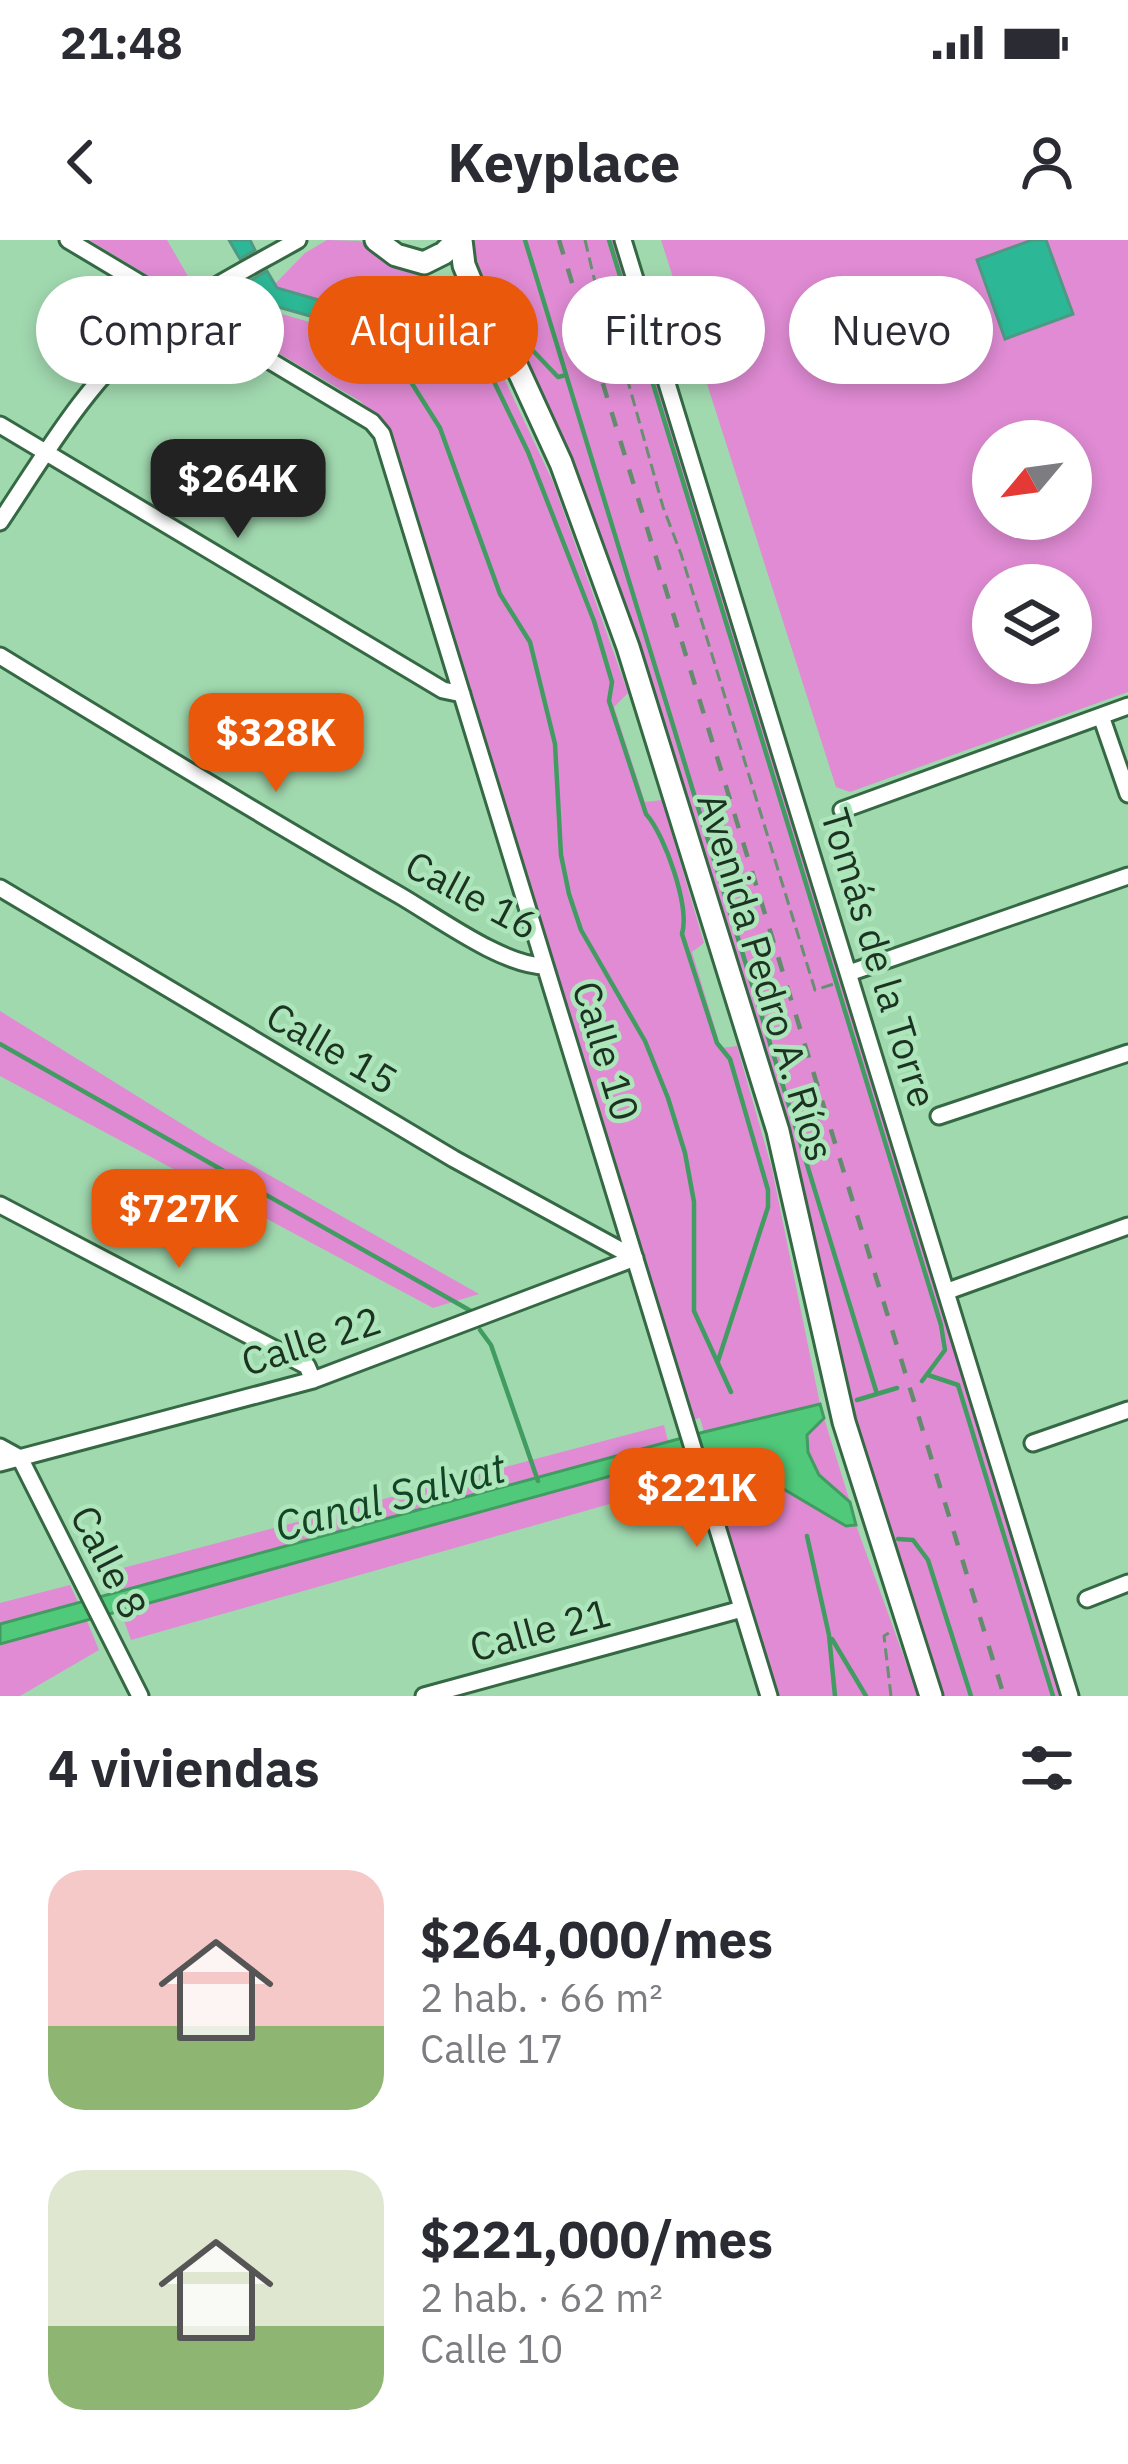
<!DOCTYPE html>
<html lang="es">
<head>
<meta charset="utf-8">
<style>
	:root { --surface:#fff; --page:#f7f7f7; --text:#2b2b33; --muted:#7c7c81; --accent:#ea580c }
	body { margin:0; font-family:"IBM Plex Sans",sans-serif; background:var(--page); color:var(--text); height:100vh; display:flex; flex-direction:column; font-size:45px; white-space:nowrap }
	* { box-sizing:border-box; margin:0 }
	p { font-size:39px; color:var(--muted) }
	.icon { flex:none; width:66px; height:66px; fill:none; stroke:currentColor; stroke-width:2; stroke-linecap:round; stroke-linejoin:round }
	.map { position:relative; height:1456px; overflow:hidden }
	.details { display:flex; flex-direction:column; background:var(--surface); flex:1 }
	.details>* { flex:none }
	.top-card { position:absolute; left:36px; top:36px; width:1056px; height:108px; display:flex; gap:24px }
	.needle { width:78px; rotate:241deg }
	.fabs { position:absolute; left:972px; top:180px; display:grid; gap:24px }
	.fabs a { display:grid; place-items:center; width:120px; height:120px; border-radius:50%; background:var(--surface); box-shadow:0 6px 18px #0003; font-size:60px }
	.price { position:absolute; translate:-50% -102px; padding:0 27px; border-radius:24px; background:var(--accent); color:#fff; font-size:39px; line-height:78px; filter:drop-shadow(0 3px 6px #0008) }
	.price::after { content:''; position:absolute; left:50%; top:72px; width:36px; height:27px; margin-left:-18px; background:inherit; clip-path:polygon(0 0,100% 0,50% 100%) }
	.price.selected { background:#222; color:#fff }
	ul { padding:0; list-style:none }
	li { display:flex; align-items:center; gap:36px; height:300px; padding:0 48px }
	li span { display:grid; place-items:center; flex:none; width:336px; height:240px; border-radius:36px; color:#555 }
	li>.icon { margin-inline-start:auto }
	span .icon { width:144px; height:144px; fill:#fffc; stroke-width:1 }
	li b { font-size:51px }
	h2 { display:flex; justify-content:space-between; align-items:center; height:144px; padding:0 48px; font-size:51px }
	.tag { padding:0 42px; border-radius:54px; background:var(--surface); box-shadow:0 6px 18px #0003; font-size:42px; line-height:108px }
	.tag.selected { background:var(--accent); color:#fff }
	.status { display:flex; justify-content:space-between; align-items:center; height:84px; padding:0 60px; background:var(--surface); direction:ltr }
	.status svg { height:33px; fill:currentColor }
	header { display:flex; justify-content:space-between; align-items:center; height:156px; padding:0 48px; background:var(--surface); font-size:54px; font-weight:700 }
	.map>svg:first-child { display:block }
	.green { fill:#e08bd4; fill-rule:evenodd }
	.water { fill:#50c97a; stroke:#409c60; stroke-width:3 }
	.lines { fill:none; stroke-linecap:round; stroke-linejoin:round }
	.stream { stroke:#409c60; stroke-width:4.5 }
	.building { fill:#2cb896; stroke:#4f9983; stroke-width:3 }
	.minor-casing { stroke:#356944; stroke-width:21 }
	.major-casing { stroke:#356944; stroke-width:27 }
	.path { stroke:#679071; stroke-width:3; stroke-dasharray:12 6; stroke-linecap:butt }
	.minor { stroke:#fff; stroke-width:15 }
	.major { stroke:#fff; stroke-width:21 }
	.rail { stroke:#638c6d; stroke-width:4.5; stroke-dasharray:15 15; stroke-linecap:butt }
	.labels { text-anchor:middle; stroke-width:9; stroke-linejoin:round; paint-order:stroke }
	.street-label { font-size:39px; fill:#1c3322; stroke:#aee6bc }
	.water-label { font-size:42px; font-style:italic; fill:#134425; stroke:#aee6bc }
</style>
</head>
<body>
<div class="status"><b>21:48</b><svg viewBox="0 0 49 12"><path d="M0 12V9h3v3zM5 12V6h3v6zM10 12V3h3v9zM15 12V0h3v12zM26 1h20v11H26zM47 4h2v5h-2z"/></svg></div>
<header><svg class="icon" aria-label="back" viewBox="0 0 24 24"><path d="M15 5l-7 7 7 7"/></svg>Keyplace<svg class="icon" aria-label="person" viewBox="0 0 24 24"><circle cx="12" cy="8" r="4"/><path d="M4 21q1-7 8-7t8 7"/></svg></header>
<div class="map">
<svg width="1128" height="1456" viewBox="0 0 1128 1456">
	<rect width="100%" height="100%" fill="#a1d9af"/>
	<path class="green" d="M89,0H167L189,38L170,49Z
		M327,0L360,1L396,27L448,42L468,62L553,242L628,453L614,467L645,562L662,560L704,703L692,712L721,808L737,806L772,929L820,1164L704,1192L700,1178L692,1180L386,185L360,161L210,73V65L228,60L240,76L257,67L320,85L325,80L330,81L319,60L277,48L275,44L305,13Z
		M461,0H623L1070,1456H931L808,1017L628,407Z
		M661,0H1128V452L850,552L836,547ZM993,201H1071V279H993ZM993,345H1071V423H993Z
		M0,771L211,902L479,1054L433,1068L0,836Z
		M824,1178L850,1262C825,1246 809,1226 807,1196Z
		M664,1185L668,1201L114,1354L104,1333Z
		M711,1216L731,1218L846,1286L856,1285L918,1456H773L707,1232L715,1229Z
		M673,1219L680,1244L131,1400L121,1372Z
		M70,1345L79,1364L0,1384V1363Z
		M87,1381L99,1410L20,1456H0V1404Z"/>
	<path class="water" d="M820,1164L824,1178L807,1195L808,1212L819,1235L850,1262L856,1285L846,1286L731,1218L680,1217L0,1404V1384L704,1192Z"/>
	<g class="lines">
		<path class="stream" d="M525,0L877,1154
			M609,0L941,1085L945,1110L922,1141
			M467,68L469,90L528,212L594,381L612,442L609,461L646,574C665,595 690,667 682,694L717,803L730,819L768,950V967L718,1121
			M497,73L558,137L566,135
			M370,77L440,188L500,354L530,402L555,504L561,615L569,654L581,690L645,801L668,858L685,913L694,962V1071L731,1152
			M0,804L471,1071
			M480,1090L491,1105L538,1241
			M928,1135L958,1145L1053,1456
			M857,1160L897,1148
			M807,1296L829,1395L835,1456
			M898,1299L913,1300L928,1320L971,1456
			M832,1399L866,1456"/>
	</g>
	<path class="building" d="M229,0H250L255,10L240,19Z
		M1032,0H1046L1073,74L1005,99L977,20Z
		M267,31L277,48L319,60L331,82L264,63L251,40Z"/>
	<g class="lines">
		<defs>
			<path id="minor" d="M68,0L372,182L382,194L769,1456
				M623,0L1070,1456
				M0,185L443,450L462,454
				M0,282C43,218 87,141 148,92C194,55 247,29 298,0
				M0,416C132,497 265,578 399,655C437,677 503,726 545,726
				M1101,476L1128,554
				M842,570L1128,466
				M0,648L454,919L635,1018
				M849,733L1128,636
				M939,876L1128,813
				M0,965L307,1126L313,1140
				M948,1051L1128,986
				M1033,1203L1128,1170
				M0,1207L20,1218L140,1456
				M0,1223L313,1140L635,1018
				M1087,1359L1128,1343
				M424,1456L742,1369"/>
			<path id="major" d="M376,0L396,15L424,23L444,13L457,0
				M461,0L464,25L478,59L515,123L561,223L628,407L778,891L844,1182L931,1456"/>
		</defs>
		<use href="#minor" class="minor-casing"/>
		<use href="#major" class="major-casing"/>
		<path class="path" d="M585,0L608,97L629,145L663,267L681,314L815,750L837,743
			M891,1456L884,1396L892,1391"/>
		<use href="#minor" class="minor"/>
		<use href="#major" class="major"/>
		<path class="rail" d="M559,0L1004,1456"/>
	</g>
	<g class="labels">
		<g class="street-label">
			<text transform="translate(472 655) rotate(28)" y="14">Calle 16</text>
			<text transform="translate(879 718) rotate(73)" y="14">Tomás de la Torre</text>
			<text transform="translate(766 737) rotate(73)" y="14">Avenida Pedro A. Ríos</text>
			<text transform="translate(332 808) rotate(30)" y="14">Calle 15</text>
			<text transform="translate(606 811) rotate(73)" y="14">Calle 10</text>
			<text transform="translate(311 1101) rotate(-18)" y="14">Calle 22</text>
			<text transform="translate(109 1322) rotate(63)" y="14">Calle 8</text>
			<text transform="translate(540 1390) rotate(-15)" y="14">Calle 21</text>
		</g>
		<g class="water-label">
			<text transform="translate(390 1257) rotate(-15)" y="15">Canal Salvat</text>
		</g>
	</g>
</svg>
<div class="fabs">
<a><svg class="needle" viewBox="-14 -14 28 28"><path d="M0-13l5 13h-10z" fill="#e53935"/><path d="M0 13l5-13h-10z" fill="#7c7c81"/></svg></a>
<a><svg class="icon" aria-label="layers" viewBox="0 0 24 24"><path d="M12 4l9 5-9 5-9-5zM3 14l9 5 9-5"/></svg></a>
</div>
<b class="price selected" style="left:238px;top:301px">$264K</b>
<b class="price" style="left:276px;top:555px">$328K</b>
<b class="price" style="left:179px;top:1031px">$727K</b>
<b class="price" style="left:697px;top:1310px">$221K</b>
<div class="top-card">
<a class="tag">Comprar</a>
<a class="tag selected">Alquilar</a>
<a class="tag">Filtros</a>
<a class="tag">Nuevo</a>
</div>
</div>
<section class="details">
<h2>4 viviendas<svg class="icon" aria-label="filters" viewBox="0 0 24 24"><path d="M4 7h16M4 17h16"/><circle cx="9" cy="7" r="2"/><circle cx="15" cy="17" r="2"/></svg></h2>
<ul>
<li><span style="background:linear-gradient(#f6c9c9 65%,#8fb573 0)"><svg class="icon" aria-label="home" viewBox="0 0 24 24"><path d="M3 11l9-7 9 7M6 9v11h12V9"/></svg></span><div><b>$264,000/mes</b><p>2 hab. · 66 m²</p><p>Calle 17</p></div></li>
<li><span style="background:linear-gradient(#dfe7d0 65%,#8fb573 0)"><svg class="icon" aria-label="home" viewBox="0 0 24 24"><path d="M3 11l9-7 9 7M6 9v11h12V9"/></svg></span><div><b>$221,000/mes</b><p>2 hab. · 62 m²</p><p>Calle 10</p></div></li>
</ul>
</section>
</body>
</html>
